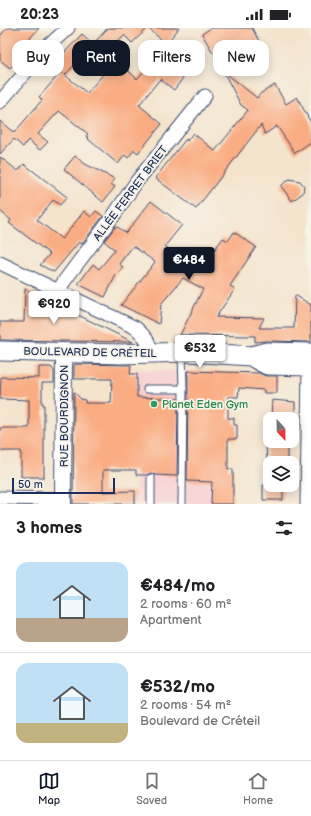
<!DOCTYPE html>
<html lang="en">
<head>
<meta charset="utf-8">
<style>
	:root { --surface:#fff; --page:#f2f2f2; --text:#202124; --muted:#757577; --line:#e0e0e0; --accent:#111827 }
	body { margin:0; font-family:"Balsamiq Sans",sans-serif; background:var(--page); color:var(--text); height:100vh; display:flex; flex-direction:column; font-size:15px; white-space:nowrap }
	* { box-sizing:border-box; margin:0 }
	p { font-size:13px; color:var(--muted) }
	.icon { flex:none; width:22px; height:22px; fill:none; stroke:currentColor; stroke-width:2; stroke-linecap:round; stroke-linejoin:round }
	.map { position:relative; height:476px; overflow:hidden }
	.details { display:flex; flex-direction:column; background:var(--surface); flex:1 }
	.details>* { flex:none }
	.guide { position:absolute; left:12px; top:12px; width:287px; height:36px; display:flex; gap:8px }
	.needle { width:26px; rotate:158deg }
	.controls { position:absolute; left:263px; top:384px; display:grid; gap:8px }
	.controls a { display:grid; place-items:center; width:36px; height:36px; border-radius:8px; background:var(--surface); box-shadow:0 2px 10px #0003; font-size:20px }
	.scale { position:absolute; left:12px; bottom:10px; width:103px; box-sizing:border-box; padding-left:4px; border:2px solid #1b2f5e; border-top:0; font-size:11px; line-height:14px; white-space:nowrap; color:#1b2f5e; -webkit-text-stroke:3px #f7f3e8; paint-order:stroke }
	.price { position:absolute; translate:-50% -34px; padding:0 9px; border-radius:4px; background:#fff; color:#222; font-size:13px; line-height:26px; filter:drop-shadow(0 1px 2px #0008) }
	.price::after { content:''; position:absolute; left:50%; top:24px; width:12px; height:9px; margin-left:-6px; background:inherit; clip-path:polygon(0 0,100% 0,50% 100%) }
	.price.current { background:var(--accent); color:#fff }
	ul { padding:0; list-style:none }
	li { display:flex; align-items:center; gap:12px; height:100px; padding:0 16px }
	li+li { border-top:1px solid var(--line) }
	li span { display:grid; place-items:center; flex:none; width:112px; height:80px; border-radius:12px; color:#555 }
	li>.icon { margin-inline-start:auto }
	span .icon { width:48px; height:48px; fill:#fffc; stroke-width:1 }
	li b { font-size:17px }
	h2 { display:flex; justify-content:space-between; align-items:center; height:48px; padding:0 16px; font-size:17px }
	.tag { padding:0 14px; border-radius:12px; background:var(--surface); box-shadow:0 2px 10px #0003; font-size:14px; line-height:36px }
	.tag.current { background:var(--accent); color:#fff }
	.status { display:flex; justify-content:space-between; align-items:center; height:28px; padding:0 20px; background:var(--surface); direction:ltr }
	.status svg { height:11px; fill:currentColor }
	.tabs { display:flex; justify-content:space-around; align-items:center; height:56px; border-top:1px solid var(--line); background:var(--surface); font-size:11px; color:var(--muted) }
	.tabs a { display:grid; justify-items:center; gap:2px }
	.tabs .current { color:var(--accent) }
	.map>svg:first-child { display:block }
	.built { fill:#f7cfd2 }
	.building { fill:#faac82; fill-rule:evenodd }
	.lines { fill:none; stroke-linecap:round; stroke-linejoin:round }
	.service-casing { stroke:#3c4a6f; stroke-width:9 }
	.minor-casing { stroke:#3c4a6f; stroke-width:15 }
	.tertiary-casing { stroke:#3c4a6f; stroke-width:18 }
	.secondary-casing { stroke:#3c4a6f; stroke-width:21 }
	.service { stroke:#fff; stroke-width:7 }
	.minor { stroke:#fff; stroke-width:13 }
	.tertiary { stroke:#fff; stroke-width:16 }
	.secondary { stroke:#fff; stroke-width:19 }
	.leisure-dot { fill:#2e9e5b; stroke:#f7f3e8; stroke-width:1.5 }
	.labels { text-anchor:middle; stroke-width:3.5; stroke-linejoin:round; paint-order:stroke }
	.street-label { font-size:11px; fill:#1b2f5e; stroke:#f7f3e8 }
	.leisure-label { font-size:11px; fill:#27864d; stroke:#f7f3e8; text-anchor:start }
</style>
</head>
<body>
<div class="status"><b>20:23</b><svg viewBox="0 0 49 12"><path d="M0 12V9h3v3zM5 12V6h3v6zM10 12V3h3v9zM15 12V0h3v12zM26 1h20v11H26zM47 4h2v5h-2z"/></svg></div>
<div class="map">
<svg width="311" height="476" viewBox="0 0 311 476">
	<rect width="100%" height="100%" fill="#f7f3e8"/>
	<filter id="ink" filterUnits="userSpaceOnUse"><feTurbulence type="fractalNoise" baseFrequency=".025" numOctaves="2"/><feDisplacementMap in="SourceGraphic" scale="8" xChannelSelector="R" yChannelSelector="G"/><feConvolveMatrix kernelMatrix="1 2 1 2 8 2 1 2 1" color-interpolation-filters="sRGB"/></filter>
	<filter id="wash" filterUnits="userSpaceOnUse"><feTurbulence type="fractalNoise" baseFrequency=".012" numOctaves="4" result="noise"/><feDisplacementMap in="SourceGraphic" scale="16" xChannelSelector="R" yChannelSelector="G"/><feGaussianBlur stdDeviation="0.9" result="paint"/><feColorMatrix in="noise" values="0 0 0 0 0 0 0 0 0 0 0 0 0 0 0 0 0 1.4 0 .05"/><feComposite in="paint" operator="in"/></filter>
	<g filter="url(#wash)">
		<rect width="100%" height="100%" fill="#f4e4cd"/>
		<path class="built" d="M137,342L228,344V476H135Z"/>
		<g id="blocks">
			<path class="building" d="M7,0H39L17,25L21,28L10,40L0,32V8Z
				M108,0H148L132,15L124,7L108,23L137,51L149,37L167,26L189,42L174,62L160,51L139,77L162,96L138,125L134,122L128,130L125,127L118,136L88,111L89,110L86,108L88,106L59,83L38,106L48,114L40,122L28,112L23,119L14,111L0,126V93L14,105L42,72L39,69L61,44L63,46L54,37L65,24L82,6L93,16ZM82,29L86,33L90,29L106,43L87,65L65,47Z
				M148,0H179L166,16Z
				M211,0H252L259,13L257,14L261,22L242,33L232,14L213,25L202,6Z
				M223,43L257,70L261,65L275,57L286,76L297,69L311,95V114L295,125L277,98L265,106L261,97L196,181L155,150L186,111L187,113L193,105L215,123L248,82L241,77Z
				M75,128L85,136L115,151L111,156L115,159L103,174L64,141Z
				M0,129L18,143L24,136L67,169L60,177L53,172L37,192L62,211L84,183L91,189L96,183L103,188L82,216L79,214L54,244L40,237L50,226L9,195L11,192L0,183Z
				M289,151L300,153L304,158L303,165L292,173L281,158Z
				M151,173L182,197L165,218L198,244L223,210L228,213L234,204L256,219L230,258L235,261L216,289L264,290L259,300H294L295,267L311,277V314L267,313L255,314V308L180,307L203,261L183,250L161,276L159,296L121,277L155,234L133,218L119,236L123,239L116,247L105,269L78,256L93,236L99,241L115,222L104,213L116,198L126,205Z
				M25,261L74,285L133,314L0,312V294H24Z
				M75,336L131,337L130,346H137V369L178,371L177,448L155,447L151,445L147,447H136V442H103V464L135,463V476H73L74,364L81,371L85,372V375H111L112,351H74V337Z
				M39,339H51L54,343V355H42V376H44V449H21V423H0V400H29V372L0,371L1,349L39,350Z
				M188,343L259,345L266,348H277V365H264V362L239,360L238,369H228V390H234V397H237V411H228V441H233V476H211L212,454L187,453Z
				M272,372L295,374V388L271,389Z
				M266,413H287V431L283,432V435H267Z
				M263,457H283V472H263Z"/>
		</g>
	</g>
	<g filter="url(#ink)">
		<use href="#blocks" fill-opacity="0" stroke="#3c4a6f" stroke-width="1"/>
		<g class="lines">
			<defs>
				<path id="service" d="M182,325L183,361L182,476
					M147,361H183
					M151,476V450"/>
				<path id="minor" d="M0,74L47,19L68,0
					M0,235L136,300C144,308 150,313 151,325
					M58,263L65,252L114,187L137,153L205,68
					M0,470L63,471
					M307,476L309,338"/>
				<path id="tertiary" d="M63,476L64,325"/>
				<path id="secondary" d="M0,323L121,326L187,324L251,328L267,324L311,325
					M254,330L267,337L311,338"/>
			</defs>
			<use href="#service" class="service-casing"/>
			<use href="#minor" class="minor-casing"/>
			<use href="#tertiary" class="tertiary-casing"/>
			<use href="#secondary" class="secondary-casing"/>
			<use href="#service" class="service"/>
			<use href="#minor" class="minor"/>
			<use href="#tertiary" class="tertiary"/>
			<use href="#secondary" class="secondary"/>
		</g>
	</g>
	<circle class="leisure-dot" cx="154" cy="376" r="4"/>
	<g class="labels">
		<g class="street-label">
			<text transform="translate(130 165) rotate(-53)" y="4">ALLÉE FERRET BRIET</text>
			<text transform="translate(90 324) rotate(1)" y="4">BOULEVARD DE CRÉTEIL</text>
			<text transform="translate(64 388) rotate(-90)" y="4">RUE BOURDIGNON</text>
		</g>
		<g class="leisure-label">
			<text x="162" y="380">Planet Eden Gym</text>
		</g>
	</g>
</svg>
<div class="controls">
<a><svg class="needle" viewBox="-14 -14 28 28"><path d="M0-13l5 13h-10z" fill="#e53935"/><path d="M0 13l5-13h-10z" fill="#757577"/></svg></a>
<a><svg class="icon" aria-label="layers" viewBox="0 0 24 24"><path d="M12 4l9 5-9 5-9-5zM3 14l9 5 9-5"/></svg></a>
</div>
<div class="scale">50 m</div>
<b class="price current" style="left:189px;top:253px">€484</b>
<b class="price" style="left:54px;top:297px">€920</b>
<b class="price" style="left:200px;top:341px">€532</b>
<div class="guide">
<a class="tag">Buy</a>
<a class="tag current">Rent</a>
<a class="tag">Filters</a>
<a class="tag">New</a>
</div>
</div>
<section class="details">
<h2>3 homes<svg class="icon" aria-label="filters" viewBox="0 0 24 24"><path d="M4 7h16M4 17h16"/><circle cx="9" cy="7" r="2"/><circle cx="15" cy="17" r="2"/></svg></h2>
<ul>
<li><span style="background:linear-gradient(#bfe0f5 70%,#b9a48a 0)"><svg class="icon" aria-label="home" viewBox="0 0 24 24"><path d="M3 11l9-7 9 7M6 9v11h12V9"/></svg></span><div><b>€484/mo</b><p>2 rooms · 60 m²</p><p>Apartment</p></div></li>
<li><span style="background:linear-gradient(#bfe0f5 75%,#c2b280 0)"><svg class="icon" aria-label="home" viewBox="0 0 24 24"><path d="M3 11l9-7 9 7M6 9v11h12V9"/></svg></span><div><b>€532/mo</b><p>2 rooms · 54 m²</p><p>Boulevard de Créteil</p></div></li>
</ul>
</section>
<nav class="tabs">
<a class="current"><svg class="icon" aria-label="map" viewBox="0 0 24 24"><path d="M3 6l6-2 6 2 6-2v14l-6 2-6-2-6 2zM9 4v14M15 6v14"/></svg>Map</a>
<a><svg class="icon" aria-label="saved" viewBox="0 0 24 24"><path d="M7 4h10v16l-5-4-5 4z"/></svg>Saved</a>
<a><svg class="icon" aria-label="home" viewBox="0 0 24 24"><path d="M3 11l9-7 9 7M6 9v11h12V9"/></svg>Home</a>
</nav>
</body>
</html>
